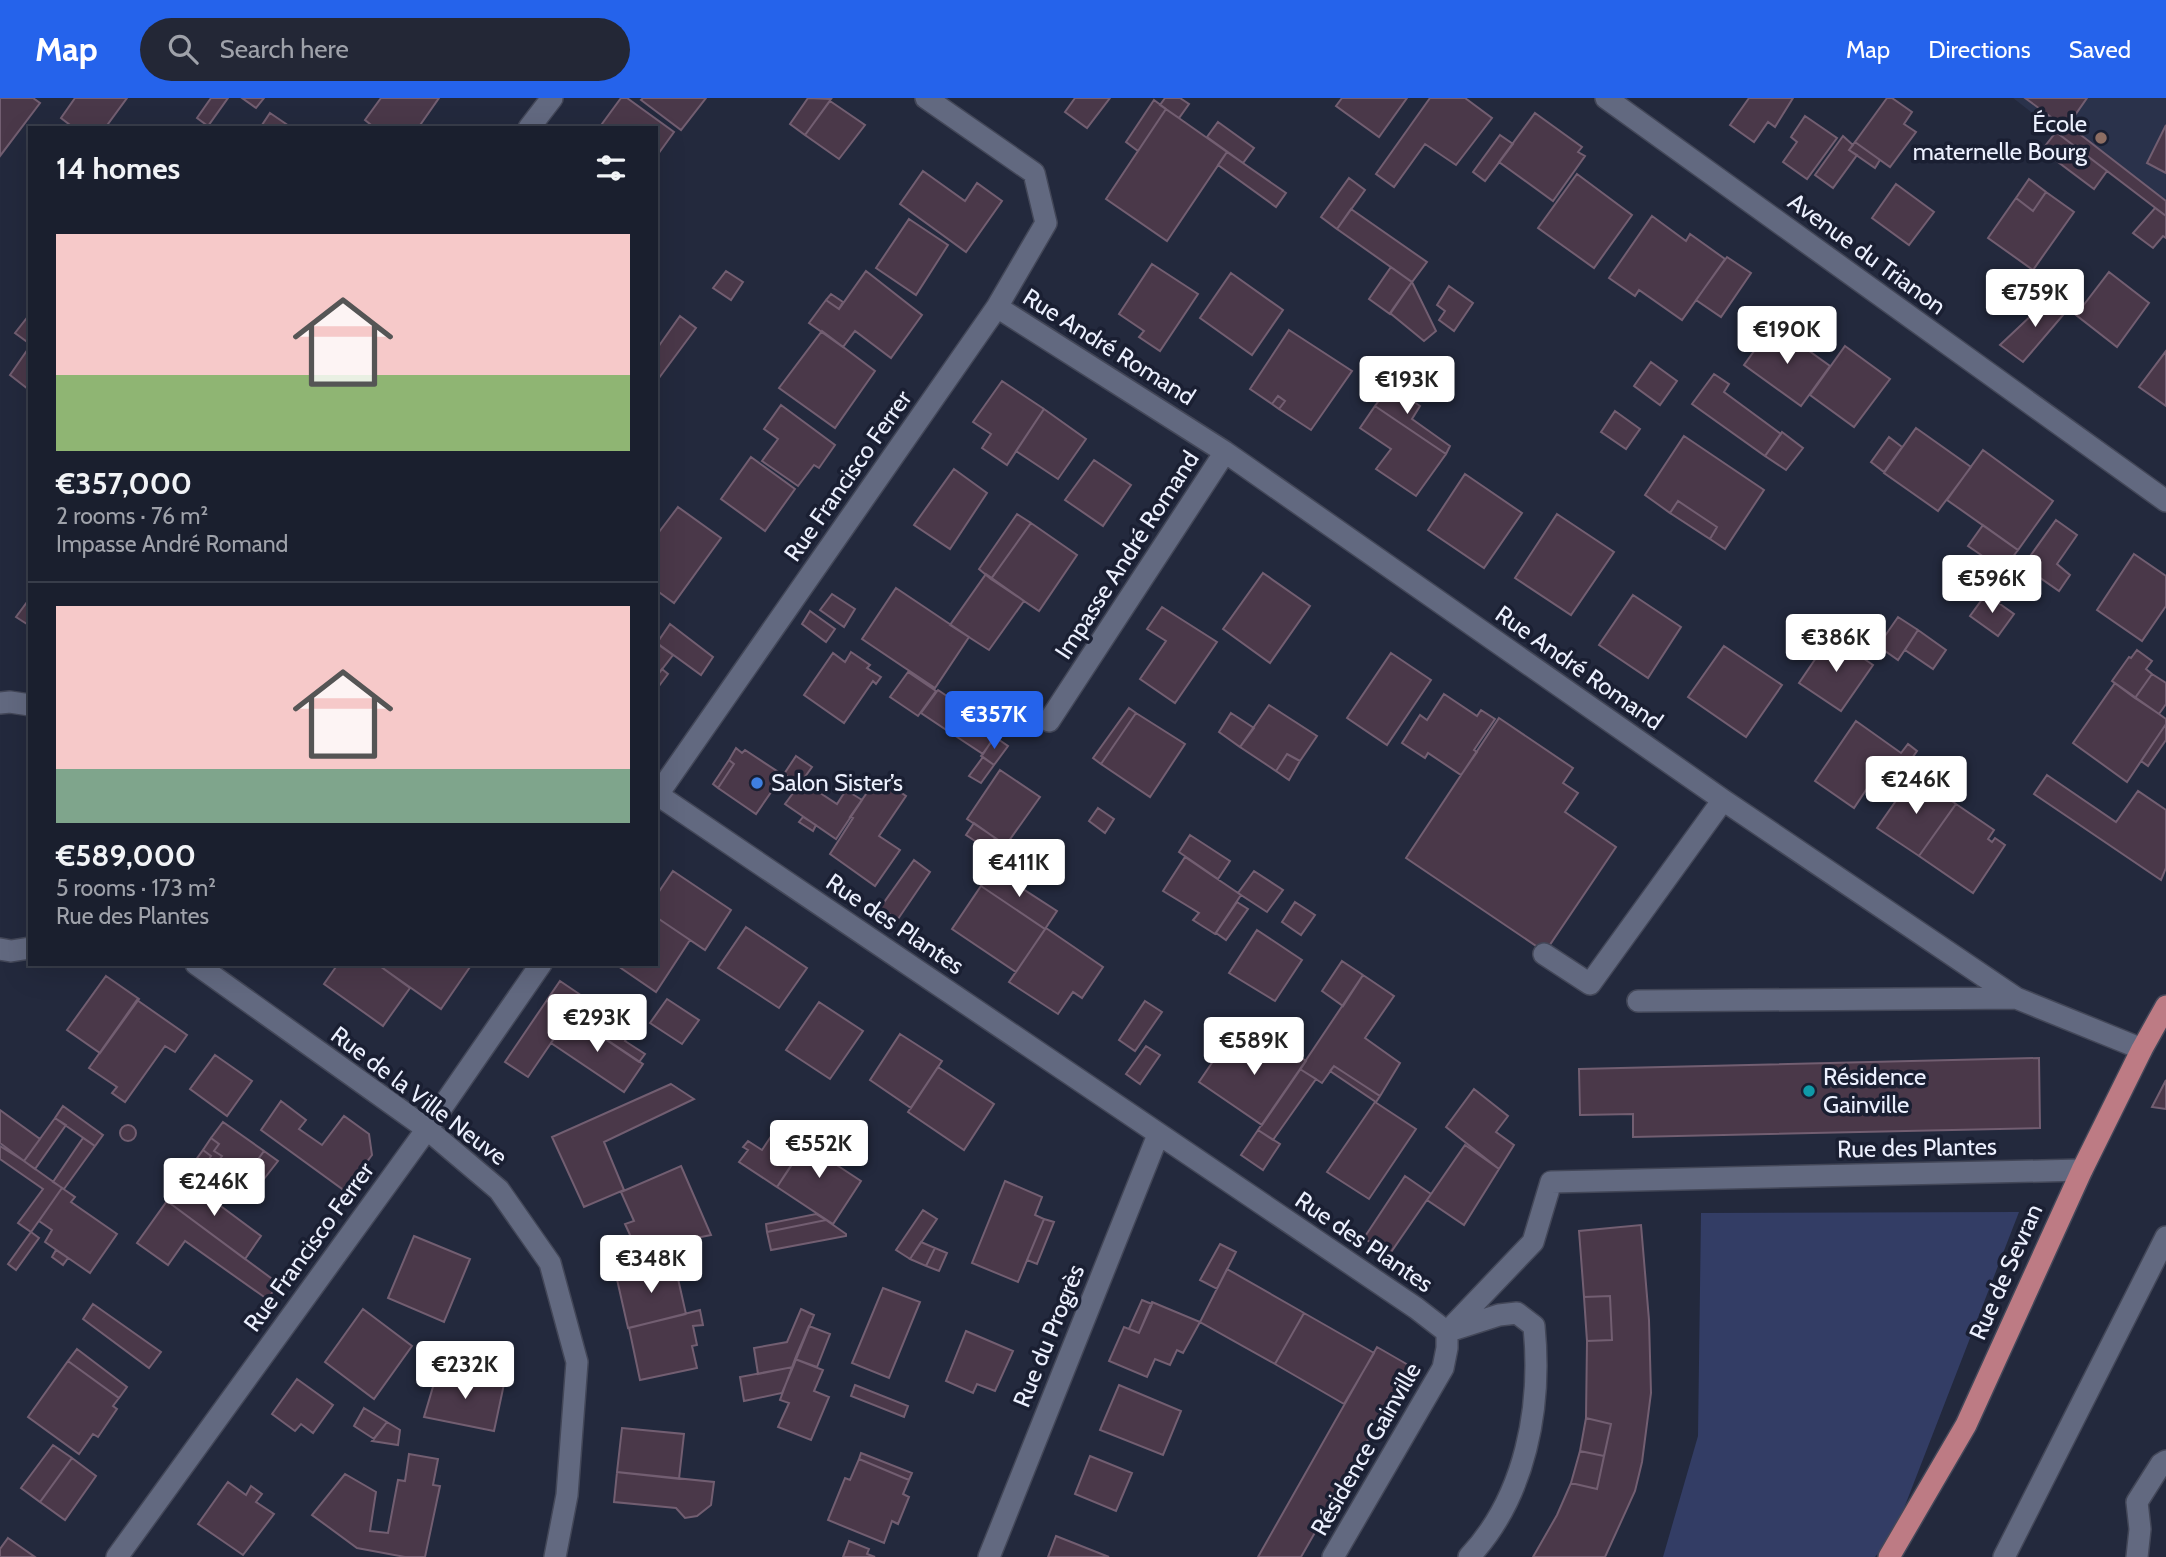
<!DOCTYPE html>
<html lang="en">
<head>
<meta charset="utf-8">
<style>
	:root { --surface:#1a1f2e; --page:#232736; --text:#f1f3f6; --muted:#9fa2aa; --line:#383d4a; --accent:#2563eb }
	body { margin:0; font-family:Cabin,sans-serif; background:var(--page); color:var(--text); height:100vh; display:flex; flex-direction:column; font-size:26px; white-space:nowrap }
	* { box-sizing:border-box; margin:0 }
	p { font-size:23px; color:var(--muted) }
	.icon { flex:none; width:38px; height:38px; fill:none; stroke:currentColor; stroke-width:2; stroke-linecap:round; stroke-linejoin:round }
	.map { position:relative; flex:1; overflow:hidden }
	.details { position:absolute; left:28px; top:28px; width:630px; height:840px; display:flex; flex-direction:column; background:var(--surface); border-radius:0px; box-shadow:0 7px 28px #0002,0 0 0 2px var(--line) }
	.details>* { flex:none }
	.price { position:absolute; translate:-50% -60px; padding:0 16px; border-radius:7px; background:#fff; color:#222; font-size:23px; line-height:46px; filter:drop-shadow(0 2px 4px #0008) }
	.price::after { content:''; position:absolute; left:50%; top:42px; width:21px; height:16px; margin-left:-10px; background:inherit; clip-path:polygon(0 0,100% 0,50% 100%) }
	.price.selected { background:var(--accent); color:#fff }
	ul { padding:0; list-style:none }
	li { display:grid; align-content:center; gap:14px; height:371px; padding:0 28px }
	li+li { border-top:2px solid var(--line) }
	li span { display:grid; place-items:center; height:217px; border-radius:0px; color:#555 }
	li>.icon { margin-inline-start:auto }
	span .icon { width:126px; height:126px; fill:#fffc; stroke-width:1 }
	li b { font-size:30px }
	h2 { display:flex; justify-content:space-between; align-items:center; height:84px; padding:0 28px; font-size:30px }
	header { display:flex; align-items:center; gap:42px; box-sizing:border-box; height:98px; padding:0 35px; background:var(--accent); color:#fff }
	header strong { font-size:33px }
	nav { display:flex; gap:38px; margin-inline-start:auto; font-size:24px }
	.search { width:490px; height:63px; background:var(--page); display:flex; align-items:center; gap:18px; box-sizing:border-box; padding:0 24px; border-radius:38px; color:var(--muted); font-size:26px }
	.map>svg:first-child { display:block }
	.built { fill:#2a324b }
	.green { fill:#333d65 }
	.building { fill:#4a3849; stroke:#725e71; stroke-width:2 }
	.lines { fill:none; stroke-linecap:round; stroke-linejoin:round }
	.minor-casing { stroke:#434758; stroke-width:24 }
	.major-casing { stroke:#434758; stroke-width:24 }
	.minor { stroke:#626980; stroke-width:21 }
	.major { stroke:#bd7b84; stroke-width:21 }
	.education-dot { fill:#8d6e63; stroke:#1a1f32; stroke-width:2.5 }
	.shop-dot { fill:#3f7fe0; stroke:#1a1f32; stroke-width:2.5 }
	.culture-dot { fill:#0f9aa8; stroke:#1a1f32; stroke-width:2.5 }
	.labels { text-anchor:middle; stroke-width:7; stroke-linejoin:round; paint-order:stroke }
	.poi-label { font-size:24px; fill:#ecf0fe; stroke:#1a1f32; text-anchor:start }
	.street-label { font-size:24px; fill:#ecf0fe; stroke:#1a1f32 }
</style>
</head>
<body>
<header>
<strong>Map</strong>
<div class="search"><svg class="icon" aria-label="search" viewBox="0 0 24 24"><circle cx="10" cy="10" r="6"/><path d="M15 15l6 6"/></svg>Search here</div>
<nav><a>Map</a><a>Directions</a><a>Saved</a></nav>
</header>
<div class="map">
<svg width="2166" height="1459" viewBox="0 0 2166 1459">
	<rect width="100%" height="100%" fill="#23293d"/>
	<path class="built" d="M2013,0H2166V118L2116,80Z"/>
	<path class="green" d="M2019,1114L1894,1436L1875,1459H1663L1698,1338L1701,1115Z"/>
	<path class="building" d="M0,0H33L40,5L0,58Z
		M75,0H127L105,30H74L61,20Z
		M211,0H228L208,28L197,20Z
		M242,0H264L256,10Z
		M381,0H439L418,30H375L365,22Z
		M621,0H627L674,34L656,59V30H599Z
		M643,0H706L681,32L641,2Z
		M808,0L831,1L805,37L790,26Z
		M1075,0H1110L1087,30L1065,14Z
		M1165,0H1180L1189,6L1179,20L1160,7Z
		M1342,0H1407L1379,39L1336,8Z
		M1430,0H1465L1492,20L1456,67L1425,46L1394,89L1376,76Z
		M1749,0H1793L1775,29L1768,24L1754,44L1730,27Z
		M1887,0H1892L1912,14L1904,26L1916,34L1890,69L1855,44Z
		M2025,0H2087L2066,30Z
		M1154,2L1166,11L1138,53L1126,44Z
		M830,3L865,27L839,61L805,37Z
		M1166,11L1227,54L1167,143L1106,101Z
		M270,15L292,30H260Z
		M1535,15L1582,49L1578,54L1585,58L1553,103L1499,64Z
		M1805,18L1837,40L1807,81L1783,64L1797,44L1791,39Z
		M1218,24L1254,50L1243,65L1207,39Z
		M2068,27L2166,103V118L2060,37Z
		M2166,27V75L2147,65Z
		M2056,34L2107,73L2094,91L2042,52Z
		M1500,37L1513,46L1485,83L1473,74Z
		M1843,38L1853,47L1849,52L1857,57L1833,90L1815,77Z
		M1855,44L1880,62L1875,70L1849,52Z
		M1227,54L1286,95L1276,109L1218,67Z
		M923,73L965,103L977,85L1002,103L966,154L900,106Z
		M1577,76L1632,117L1594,170L1538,130Z
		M1349,80L1365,92L1337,131L1321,119Z
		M2029,81L2046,94L2033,113L2016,100Z
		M1896,86L1934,114L1909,147L1872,120Z
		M2046,94L2074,114L2033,172L1988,140L2016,100L2033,113Z
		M2155,110L2166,118V140L2163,138L2153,150L2133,135Z
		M1351,111L1427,164L1412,184L1337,131Z
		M1652,118L1686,143L1690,136L1725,161L1682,222L1639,192L1635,198L1609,180Z
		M909,121L948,147L916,197L876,170Z
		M1727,159L1751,175L1721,219L1696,202Z
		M1152,166L1198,196L1160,253L1139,239L1144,233L1119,216Z
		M1391,169L1412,184L1390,216L1369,201Z
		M726,173L743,184L731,202L713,190Z
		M866,173L922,217L891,260L855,233L843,249L809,225L826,202L839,211Z
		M2109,174L2149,205L2117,249L2076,217Z
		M1231,175L1283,212L1252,257L1200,220Z
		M1412,184L1436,233L1424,243L1390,215Z
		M1449,188L1473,205L1454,233L1439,222L1445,213L1437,207Z
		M831,196L843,204L839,211L826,202Z
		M2054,196L2069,210L2023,264L2000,247Z
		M30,216V246L15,235Z
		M680,218L696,230L656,284V252Z
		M1773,227L1830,268L1801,308L1744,267Z
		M1289,232L1352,273L1311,332L1279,311L1285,303L1278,298L1272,306L1250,291Z
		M822,233L875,273L835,330L779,290Z
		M1845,248L1890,281L1854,329L1810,297Z
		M28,251L30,288L28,291L10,277Z
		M2166,253V308L2139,289Z
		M1651,264L1677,283L1660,307L1634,288Z
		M1714,276L1729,286L1724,294L1781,336L1765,358L1692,306Z
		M1002,283L1044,311L1007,367L982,350L991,336L973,324Z
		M1390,287L1420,308L1412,321L1450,348L1446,356L1375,308Z
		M1278,298L1285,303L1279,311L1272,306Z
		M781,307L835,347L819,370L814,367L798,388L762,363L778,341L764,331Z
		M1375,308L1446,356L1416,398L1376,371L1391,351L1360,330Z
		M1044,311L1086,341L1058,381L1016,353Z
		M1615,313L1640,331L1626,351L1601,334Z
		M1916,330L1971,369L1938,413L1884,375Z
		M1782,334L1803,350L1786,372L1765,358Z
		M1684,338L1764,392L1725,451L1710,441L1717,429L1678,403L1670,415L1645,397Z
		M1889,339L1902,349L1884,374L1871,364Z
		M1983,352L2053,403L2018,452L1947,402Z
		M751,359L795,391L765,433L721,401Z
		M1094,362L1131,387L1103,428L1065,402Z
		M954,371L987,395L950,451L914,427Z
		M1465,376L1522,415L1484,470L1428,432Z
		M1678,403L1717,429L1710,441L1670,415Z
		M678,409L721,440L674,505L656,492V438Z
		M1017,416L1031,425L991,481L979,471Z
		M1557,416L1614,454L1571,517L1515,480Z
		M2056,422L2077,437L2057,466L2070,477L2059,493L2023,468Z
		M1031,425L1077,457L1039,513L991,481Z
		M1983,427L2018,452L2003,472L1968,448Z
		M2134,456L2166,478V508L2142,543L2097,512Z
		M1263,475L1310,508L1270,565L1223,531Z
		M986,476L1024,503L989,552L950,527Z
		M1998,478L2011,488L1999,505L1986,496Z
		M896,490L969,539L935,590L862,541Z
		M832,496L855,511L844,529L820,512Z
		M1986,496L2014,516L1998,538L1970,518Z
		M1633,497L1681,529L1648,580L1599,547Z
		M30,500V528L16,519Z
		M1162,509L1217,544L1175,605L1140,581L1166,543L1147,531Z
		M810,513L835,531L826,544L802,526Z
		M1898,519L1918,532L1898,562L1878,548Z
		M670,526L713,559L701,577L657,545Z
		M1918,532L1946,552L1933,571L1905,552Z
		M1831,538L1873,567L1841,613L1799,585Z
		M656,545L673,557L656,579Z
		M1724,548L1782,587L1746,639L1688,599Z
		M2137,552L2152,563L2146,571L2152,576L2135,600L2112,583L2129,559L2131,560Z
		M851,554L870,567L867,570L881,579L876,586L873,583L844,625L804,597L833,555L845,564Z
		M1391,555L1431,582L1387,647L1347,620Z
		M662,571L668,576L656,592V579Z
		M908,574L936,593L918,618L890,599Z
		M2152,576L2166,585V606L2159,616L2135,600Z
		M2115,585L2166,621V626L2127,684L2073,645Z
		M938,592L966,611L951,635L921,615Z
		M1444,596L1477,618L1481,612L1495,621L1474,652L1477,654L1461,677L1428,655L1425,660L1402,645L1420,617L1427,622Z
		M1269,607L1317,638L1300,663L1287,656L1276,673L1240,649Z
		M1129,610L1136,615L1101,666L1093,660Z
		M966,611L998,633L983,656L951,635Z
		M1136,615L1185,646L1150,699L1101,666Z
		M1231,615L1254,630L1240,649L1219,634Z
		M1499,620L1573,670L1563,685L1578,695L1565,714L1616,749L1545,854L1406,760Z
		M1856,623L1901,655L1908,646L1917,653L1899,679L1882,668L1854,710L1815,683Z
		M2166,626V642L2148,668L2141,663Z
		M995,639L1008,648L994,667L981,658Z
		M736,650L742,655L745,652L783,677L756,716L718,690L734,666L729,662Z
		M1287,656L1300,663L1289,682L1276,673Z
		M796,658L812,669L799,687L784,676Z
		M983,659L994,667L981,685L969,678Z
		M729,662L734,666L718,690L713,686Z
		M1000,672L1040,699L1006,747L967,721Z
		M1914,677L1956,706L1919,758L1877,730Z
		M2047,677L2116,724L2138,693L2166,712V770L2161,782L2034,696Z
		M878,679L906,698L879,738L900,752L875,788L830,756L853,720L850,719Z
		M802,683L837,706L846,692L862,702L836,741L785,706Z
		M1956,706L1994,732L1988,741L1992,744L1995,740L2005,747L1973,795L1919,758Z
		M1098,710L1114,721L1105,735L1089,723Z
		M803,719L816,727L813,733L799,724Z
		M974,725L995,740L987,751L966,737Z
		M1190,737L1230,763L1218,781L1179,754Z
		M1185,759L1241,797L1215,836L1193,822L1199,815L1163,793Z
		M914,762L930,774L898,821L880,810Z
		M992,771L1057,813L1045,831L981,788Z
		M673,773L731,812L705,852L656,819V798Z
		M1254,773L1283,792L1267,814L1238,795Z
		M981,788L1045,831L1016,874L952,831Z
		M1237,804L1248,811L1226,842L1216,835Z
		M1295,804L1315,817L1301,837L1282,824Z
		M656,819L690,842L656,894L615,866H656Z
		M746,829L807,870L779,910L718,870Z
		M1046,830L1103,869L1082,900L1073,894L1058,916L1009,884Z
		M1257,832L1302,862L1275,903L1229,875Z
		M1342,863L1363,877L1343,908L1322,893Z
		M338,866H377L410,890L383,928L324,886Z
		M377,866H472L441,911Z
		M1363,877L1394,898L1365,940L1400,965L1380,998L1334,968L1322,985L1300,971Z
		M106,878L139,901L100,955L67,932Z
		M560,883L591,904L600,902L608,908L613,901L619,906L622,902L643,916L625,943L645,956L639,964L547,902Z
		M667,901L699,922L682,946L650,925Z
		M137,902L187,937L175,954L165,948L125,1004L112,995L117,989L89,970Z
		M547,902L570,917L528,979L505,964Z
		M1145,903L1162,914L1135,953L1119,942Z
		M819,904L863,933L830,981L786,952Z
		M570,917L643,966L624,994L551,945Z
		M1262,934L1306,963L1262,1027L1199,984L1224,947L1244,960Z
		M900,936L942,963L911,1010L870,982Z
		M1146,948L1160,957L1140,986L1126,976Z
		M215,957L252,983L227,1018L190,991Z
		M2039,960L2040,1030L1633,1039V1016L1580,1017L1579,971Z
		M1334,968L1380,998L1376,1004L1330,973Z
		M938,969L994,1006L964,1052L908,1014Z
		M1300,971L1316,981L1273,1042L1258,1032Z
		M2166,982V1011L2152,1009Z
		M671,986L694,1001L604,1044L624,1092L584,1109L552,1039Z
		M1474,991L1508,1018L1496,1034L1514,1047L1499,1071L1446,1029Z
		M281,1003L306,1022L299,1031L322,1047L344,1018L369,1036L372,1057L345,1093L261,1032Z
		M1375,1004L1416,1031L1369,1101L1327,1074Z
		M63,1008L103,1037L95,1048L55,1020Z
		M0,1012L40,1041L24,1063L0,1045Z
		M55,1020L66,1027L35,1071L24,1063Z
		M223,1024L264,1053L247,1077L260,1086L247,1104L209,1077L222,1058L214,1053L219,1046L211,1040Z
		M120 1035a8 8 0 1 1 16 0a8 8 0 1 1-16 0Z
		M816,1031L833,1043L823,1058L861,1083L833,1126L777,1089Z
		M1258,1032L1280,1046L1263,1072L1241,1057Z
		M772,1037L799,1055L777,1089L739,1064L748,1052L743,1049L748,1043L762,1052Z
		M83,1040L95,1048L64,1091L53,1084Z
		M211,1040L219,1046L214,1053L222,1058L198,1091L183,1080L190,1070L196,1075L202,1073L211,1058L203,1052Z
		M1465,1047L1499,1071L1464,1127L1427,1102Z
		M0,1048L24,1063L62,1090L31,1134L18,1125L43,1091L0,1061Z
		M203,1052L211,1058L202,1073L196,1075L190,1070Z
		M264,1053L278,1063L260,1086L247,1077Z
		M681,1068L711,1137L637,1152L625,1126L634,1123L621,1094Z
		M1405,1078L1431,1096L1389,1157L1364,1140Z
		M183,1080L261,1138L245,1161L167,1103Z
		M1005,1083L1042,1099L1035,1117L1044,1121L1018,1184L972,1165Z
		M62,1090L75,1099L71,1104L117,1136L90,1175L45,1144L52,1132L39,1123Z
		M167,1103L279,1186L267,1201L185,1143L168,1167L137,1145Z
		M923,1112L937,1121L910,1161L896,1152Z
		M816,1116L826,1122L767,1134L766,1126Z
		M1044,1121L1054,1124L1037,1166L1027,1162Z
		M826,1122L846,1136V1138L771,1152L767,1134Z
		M1641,1127L1649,1222L1651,1295L1642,1364L1635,1393L1605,1459H1533L1557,1417L1571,1385L1597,1391L1611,1326L1586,1320L1587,1243L1612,1242L1610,1198L1584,1199L1579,1133Z
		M31,1134L39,1140L16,1172L8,1166Z
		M414,1138L470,1161L444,1224L388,1200Z
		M921,1144L935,1150L926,1168L910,1161Z
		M1220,1146L1236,1154L1217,1191L1200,1182Z
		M935,1150L947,1155L939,1173L926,1168Z
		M56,1152L68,1160L63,1167L52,1159Z
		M674,1163L686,1216L628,1230L616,1177Z
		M1227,1171L1304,1215L1275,1266L1200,1224Z
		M883,1190L920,1204L889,1280L852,1265Z
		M1610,1198L1612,1242L1587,1243L1584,1199Z
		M1142,1202L1152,1206L1139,1235L1129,1231Z
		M1152,1204L1200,1224L1183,1255L1177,1252L1170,1267L1155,1261L1147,1279L1109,1263L1124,1229L1139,1235Z
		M93,1206L161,1254L149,1270L83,1221Z
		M363,1211L412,1248L374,1301L325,1264Z
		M801,1211L814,1217L793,1269L758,1276L754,1250L787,1244Z
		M700,1212L703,1227L693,1228L697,1247L692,1248L697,1270L640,1282L629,1230Z
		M1304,1215L1374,1255L1344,1306L1275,1266Z
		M809,1228L830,1236L817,1269L795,1261Z
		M966,1233L1013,1253L995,1293L977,1286L973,1295L946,1283Z
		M1377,1249L1410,1268L1301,1459H1258Z
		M77,1251L127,1289L119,1300L68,1263Z
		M795,1261L823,1272L814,1293L829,1299L811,1342L778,1329L789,1305L780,1302Z
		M68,1263L119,1300L113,1308L117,1311L98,1339L93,1336L79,1356L28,1319Z
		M793,1269L782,1295L744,1303L740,1279Z
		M438,1272L504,1286L494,1333L424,1319Z
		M297,1281L333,1307L313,1335L301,1326L295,1333L272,1316Z
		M855,1287L908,1308L904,1319L851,1298Z
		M1119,1287L1181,1313L1163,1357L1100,1332Z
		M364,1310L387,1324L374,1341L354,1328Z
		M1586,1320L1611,1326L1604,1358L1580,1353Z
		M387,1324L400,1332L398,1347L372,1343Z
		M622,1330L684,1336L679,1381L617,1374Z
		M53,1347L72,1360L40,1404L21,1390Z
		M1580,1353L1604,1358L1597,1391L1571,1385Z
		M861,1355L912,1375L909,1382L859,1361Z
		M409,1356L438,1361L433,1387L440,1388L425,1459H405L357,1450L312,1417L345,1376L376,1394L370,1433L388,1435L398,1382L405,1383Z
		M1090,1358L1132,1375L1116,1413L1075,1396Z
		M72,1360L96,1378L65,1422L40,1404Z
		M859,1361L909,1382L903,1396L909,1399L898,1426L892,1423L884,1445L828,1422L845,1380L850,1382Z
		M617,1374L714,1384L711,1407L697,1418L685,1420L676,1410L614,1404Z
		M228,1384L246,1397L251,1388L262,1396L256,1404L274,1416L243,1457L198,1426Z
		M1056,1438L1109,1459H1048Z
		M8,1440L35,1459H0V1451Z
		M849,1443L869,1451L867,1456L875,1459H843Z"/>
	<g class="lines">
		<defs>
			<path id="minor" d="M1606,0L2166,403
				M529,30L552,0
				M997,209L1225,354L1723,702L2016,900L2142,951
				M0,605L10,604L30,607
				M1049,623L1225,354
				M658,697L1416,1210L1447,1234
				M656,699L997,209L1046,125L1034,75L926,0
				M0,851L11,853L30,850
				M1544,856L1590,886L1723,702
				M196,866L427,1031L499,1092L550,1165L577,1264L567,1397L555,1459
				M1638,903L2016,900
				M1452,1232L1499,1217L1517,1215L1534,1228C1542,1309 1526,1398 1469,1459
				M1447,1234L1533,1144L1551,1084L2082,1072
				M117,1459L427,1031L541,866
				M989,1459L1158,1037
				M1333,1459L1443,1270L1447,1250V1234
				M2004,1459L2166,1139
				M2137,1459L2140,1431L2137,1404L2161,1366L2166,1363"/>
			<path id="major" d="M1889,1459L1966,1327L2082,1072L2142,951L2166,908"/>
		</defs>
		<use href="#minor" class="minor-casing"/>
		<use href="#major" class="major-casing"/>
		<use href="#minor" class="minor"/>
		<use href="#major" class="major"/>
	</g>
	<circle class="education-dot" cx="2101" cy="40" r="7"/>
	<circle class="shop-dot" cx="757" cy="685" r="7"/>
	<circle class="culture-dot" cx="1809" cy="993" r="7"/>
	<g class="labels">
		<g class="poi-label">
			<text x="2087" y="34" text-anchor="end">École<tspan x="2087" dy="28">maternelle Bourg</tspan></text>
			<text x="771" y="693">Salon Sister’s</text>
			<text x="1823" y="987">Résidence<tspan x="1823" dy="28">Gainville</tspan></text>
		</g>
		<g class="street-label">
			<text transform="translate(1867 156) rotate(36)" y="8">Avenue du Trianon</text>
			<text transform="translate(1109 249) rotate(32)" y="8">Rue André Romand</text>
			<text transform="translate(848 378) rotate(-55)" y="8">Rue Francisco Ferrer</text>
			<text transform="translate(1127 457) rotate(-57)" y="8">Impasse André Romand</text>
			<text transform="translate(1579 570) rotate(35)" y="8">Rue André Romand</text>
			<text transform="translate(895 826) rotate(34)" y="8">Rue des Plantes</text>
			<text transform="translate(419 998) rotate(37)" y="8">Rue de la Ville Neuve</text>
			<text transform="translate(1917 1050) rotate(-1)" y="8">Rue des Plantes</text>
			<text transform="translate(1364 1144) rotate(34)" y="8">Rue des Plantes</text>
			<text transform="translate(309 1149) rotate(-54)" y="8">Rue Francisco Ferrer</text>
			<text transform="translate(2006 1174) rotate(-66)" y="8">Rue de Sevran</text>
			<text transform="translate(1049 1238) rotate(-68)" y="8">Rue du Progrès</text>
			<text transform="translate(1366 1351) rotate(-60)" y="8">Résidence Gainville</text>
		</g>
	</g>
</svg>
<b class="price" style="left:2035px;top:231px">€759K</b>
<b class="price" style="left:1787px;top:268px">€190K</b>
<b class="price" style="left:1407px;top:318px">€193K</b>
<b class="price" style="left:1992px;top:517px">€596K</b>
<b class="price" style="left:1836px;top:576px">€386K</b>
<b class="price selected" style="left:994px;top:653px">€357K</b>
<b class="price" style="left:1916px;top:718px">€246K</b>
<b class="price" style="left:1019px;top:801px">€411K</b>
<b class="price" style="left:597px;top:956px">€293K</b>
<b class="price" style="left:1254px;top:979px">€589K</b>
<b class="price" style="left:819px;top:1082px">€552K</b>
<b class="price" style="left:214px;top:1120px">€246K</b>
<b class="price" style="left:651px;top:1197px">€348K</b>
<b class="price" style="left:465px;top:1303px">€232K</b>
<section class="details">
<h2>14 homes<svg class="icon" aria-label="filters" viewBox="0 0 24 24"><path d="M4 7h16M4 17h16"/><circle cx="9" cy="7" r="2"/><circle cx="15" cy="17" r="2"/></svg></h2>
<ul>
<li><span style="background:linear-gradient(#f6c9c9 65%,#8fb573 0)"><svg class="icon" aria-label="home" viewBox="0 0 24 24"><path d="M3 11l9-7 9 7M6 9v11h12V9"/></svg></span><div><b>€357,000</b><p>2 rooms · 76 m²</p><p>Impasse André Romand</p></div></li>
<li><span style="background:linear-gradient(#f6c9c9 75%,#7fa58c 0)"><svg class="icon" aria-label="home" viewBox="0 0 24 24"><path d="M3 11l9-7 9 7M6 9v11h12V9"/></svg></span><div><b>€589,000</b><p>5 rooms · 173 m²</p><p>Rue des Plantes</p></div></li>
</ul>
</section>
</div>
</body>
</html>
